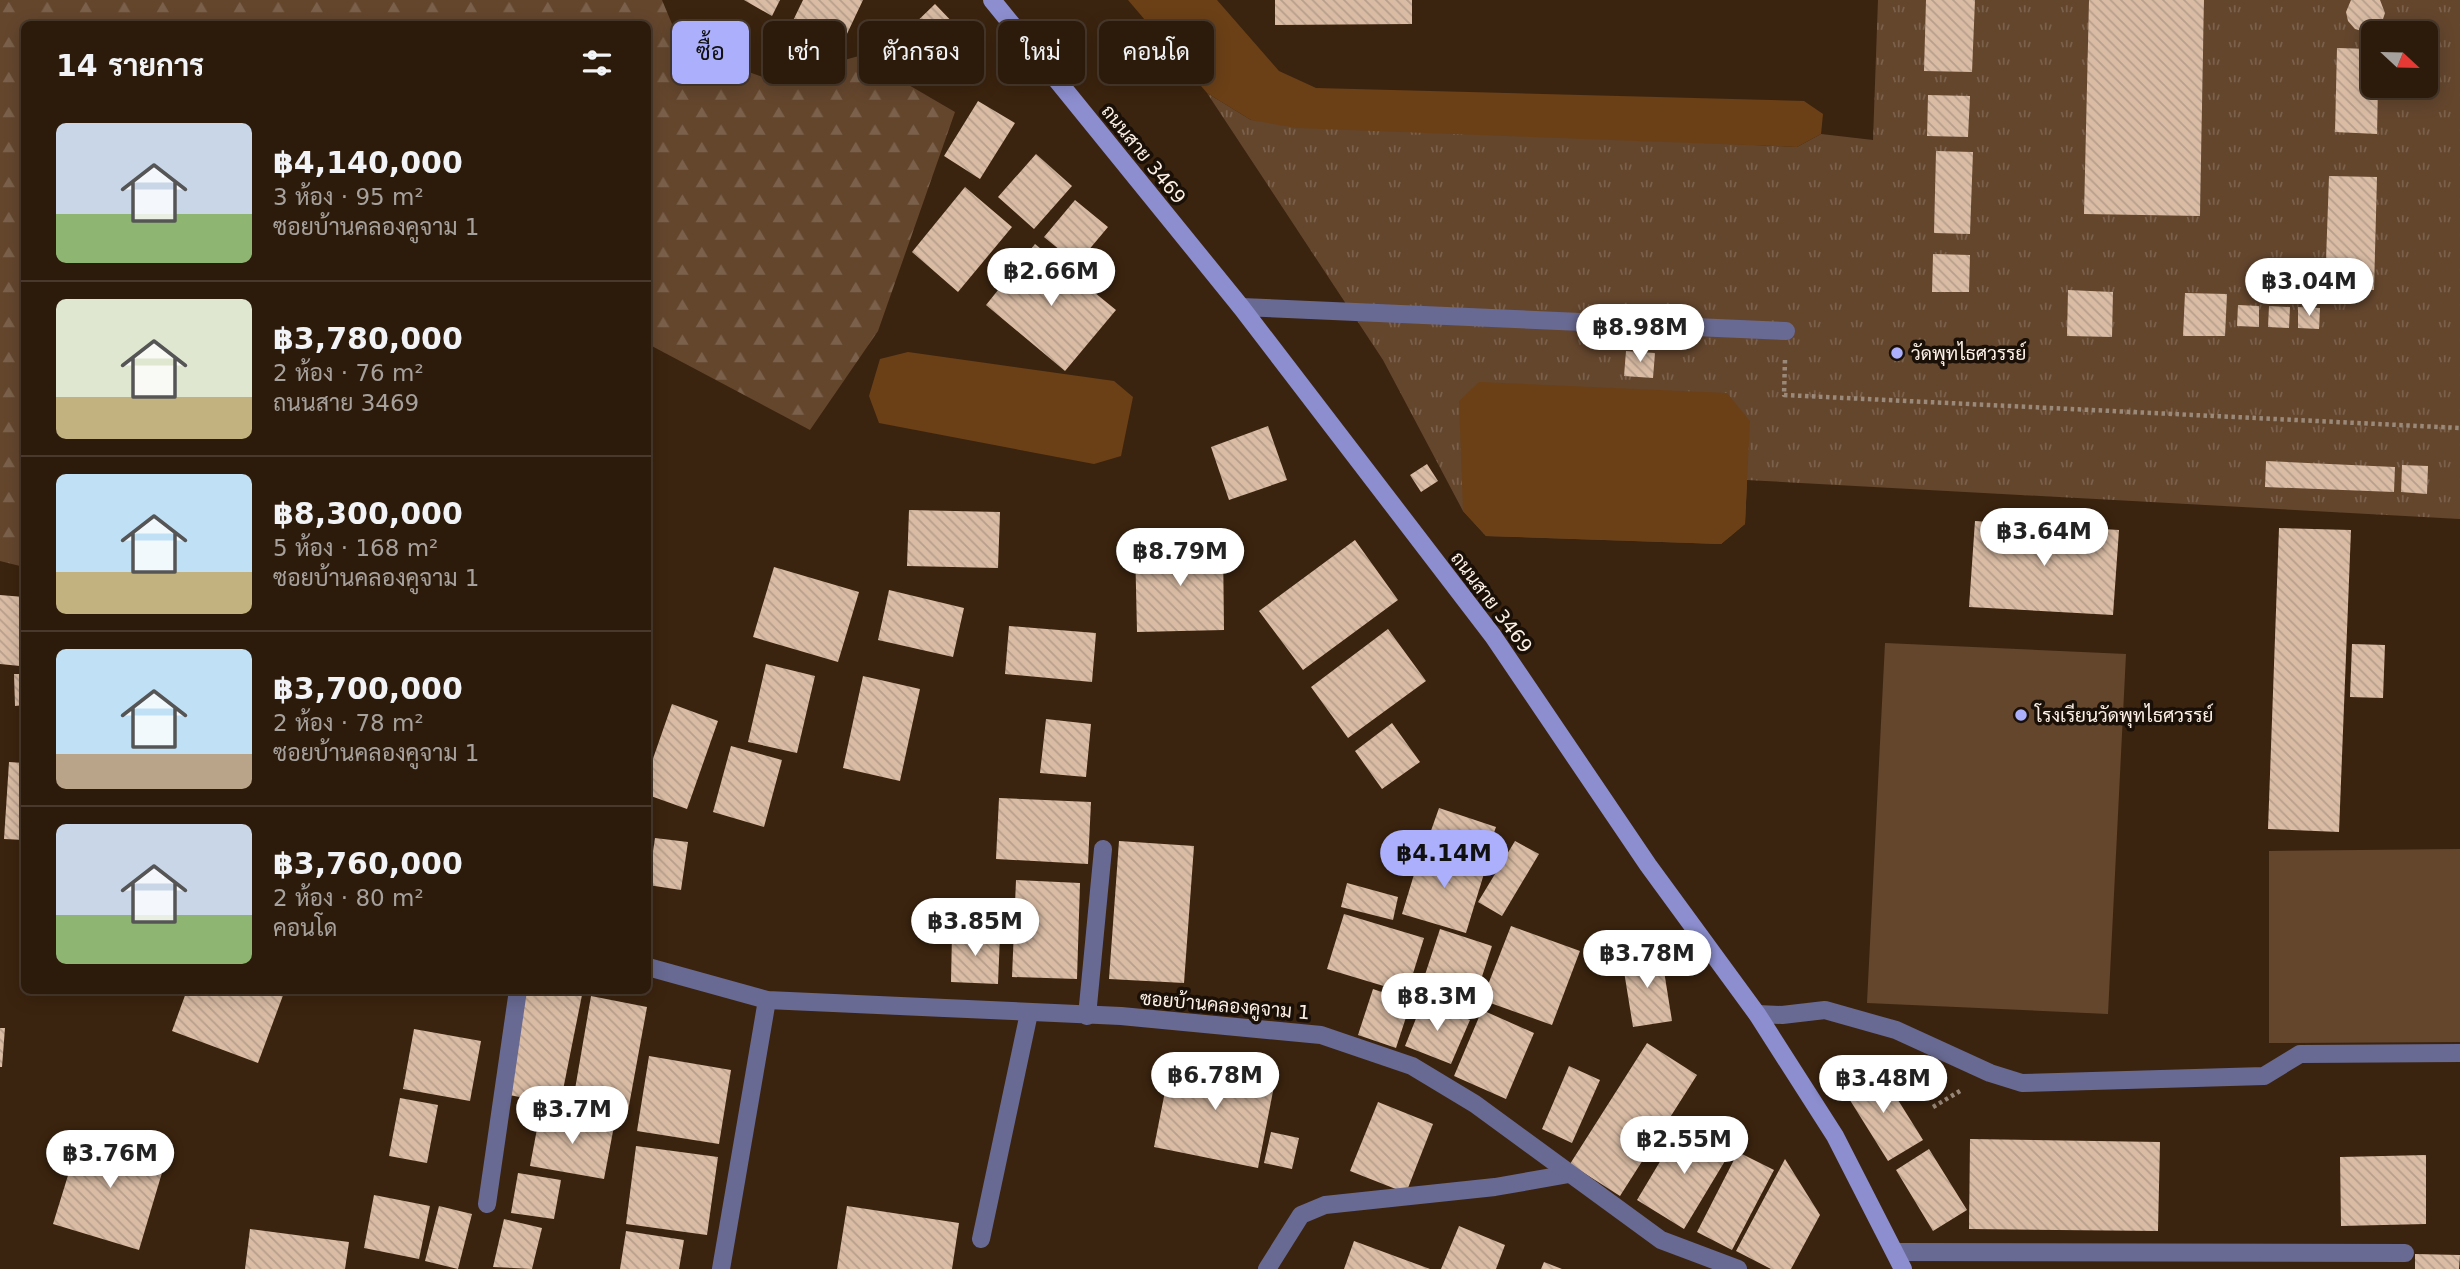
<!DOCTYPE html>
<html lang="th">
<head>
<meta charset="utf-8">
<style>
	:root { --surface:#2c1b0b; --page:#382819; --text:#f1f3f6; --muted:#a6a19d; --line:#48392c; --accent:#acaffb }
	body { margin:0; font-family:"DejaVu Sans",Sarabun,sans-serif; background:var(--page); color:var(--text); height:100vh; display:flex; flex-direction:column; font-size:26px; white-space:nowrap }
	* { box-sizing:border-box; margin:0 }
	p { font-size:23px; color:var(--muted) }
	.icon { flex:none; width:38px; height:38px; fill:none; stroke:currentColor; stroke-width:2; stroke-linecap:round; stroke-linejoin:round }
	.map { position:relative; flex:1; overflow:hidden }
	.side { position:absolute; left:21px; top:21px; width:630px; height:973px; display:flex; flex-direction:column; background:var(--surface); border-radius:10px; box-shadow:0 4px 18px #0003,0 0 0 2px var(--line) }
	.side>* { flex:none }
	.guide { position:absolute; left:672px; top:21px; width:665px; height:63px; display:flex; gap:14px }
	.needle { width:46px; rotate:112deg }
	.buttons { position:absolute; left:2361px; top:21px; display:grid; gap:14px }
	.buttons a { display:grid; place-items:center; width:77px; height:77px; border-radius:10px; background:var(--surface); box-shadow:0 4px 18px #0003,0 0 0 2px var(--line); font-size:35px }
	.price { position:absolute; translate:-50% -60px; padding:0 16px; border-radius:24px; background:#fff; color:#222; font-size:23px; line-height:46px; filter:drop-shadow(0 2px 4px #0008) }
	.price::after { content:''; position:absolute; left:50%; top:42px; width:21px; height:16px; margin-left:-10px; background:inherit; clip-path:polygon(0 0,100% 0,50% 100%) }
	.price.on { background:var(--accent); color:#111 }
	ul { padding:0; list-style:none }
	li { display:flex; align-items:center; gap:21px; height:175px; padding:0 35px }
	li+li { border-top:2px solid var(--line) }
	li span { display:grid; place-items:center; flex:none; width:196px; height:140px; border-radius:10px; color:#555 }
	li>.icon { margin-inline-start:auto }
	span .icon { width:84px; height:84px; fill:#fffc; stroke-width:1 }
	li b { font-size:30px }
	h2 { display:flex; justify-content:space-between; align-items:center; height:84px; padding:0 35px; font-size:30px }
	.pill { padding:0 24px; border-radius:10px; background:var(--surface); box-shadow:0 4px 18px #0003,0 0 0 2px var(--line); font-size:24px; line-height:63px }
	.pill.on { background:var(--accent); color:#111 }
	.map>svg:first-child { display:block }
	.grass { fill:url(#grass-tufts); fill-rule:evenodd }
	.forest { fill:url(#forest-firs) }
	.pitch { fill:#64462d }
	.water { fill:#6b4017 }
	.building { fill:url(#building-back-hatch) }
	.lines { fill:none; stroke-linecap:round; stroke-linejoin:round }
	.path { stroke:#9a8979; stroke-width:4.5; stroke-dasharray:3.5 3.5; stroke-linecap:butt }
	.lane { stroke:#696a93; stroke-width:18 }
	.street { stroke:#696a93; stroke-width:18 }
	.secondary { stroke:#8c8ecf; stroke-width:18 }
	.poi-dot { fill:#acaffb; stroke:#1a1007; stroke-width:2.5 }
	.labels { text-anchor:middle; stroke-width:7; stroke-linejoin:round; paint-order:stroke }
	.street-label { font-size:19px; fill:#fdf1e7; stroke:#1a1007 }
	.poi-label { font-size:19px; fill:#fdf1e7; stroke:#1a1007; text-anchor:start }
</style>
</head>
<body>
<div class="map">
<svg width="2460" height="1269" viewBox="0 0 2460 1269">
	<defs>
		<pattern id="grass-tufts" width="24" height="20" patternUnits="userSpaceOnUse" patternTransform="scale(1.75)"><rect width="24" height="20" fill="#64462d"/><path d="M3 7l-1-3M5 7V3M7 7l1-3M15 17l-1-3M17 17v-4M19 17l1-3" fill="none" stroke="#7b614b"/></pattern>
		<pattern id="forest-firs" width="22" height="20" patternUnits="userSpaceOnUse" patternTransform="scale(1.75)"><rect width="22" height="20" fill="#64462d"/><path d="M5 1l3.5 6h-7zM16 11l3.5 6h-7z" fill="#7b614b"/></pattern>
		<pattern id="building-back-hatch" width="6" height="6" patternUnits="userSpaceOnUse" patternTransform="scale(1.75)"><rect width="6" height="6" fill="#dabca4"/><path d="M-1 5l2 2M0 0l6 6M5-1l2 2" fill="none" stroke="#b69f8c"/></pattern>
	</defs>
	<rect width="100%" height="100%" fill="#3b240f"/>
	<path class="grass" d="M1878,0H2089L2200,216L2204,0H2460V519L1747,480L1745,524L1721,544L1486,536L1463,511L1383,360L1207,93L1251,120L1797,147L1821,134L1873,140ZM2373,33H2426V86H2373Z"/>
	<path class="forest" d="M0,0H662L682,48L771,80L859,56L955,112L878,331L810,430L648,344V24H24V567L0,561Z"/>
	<path class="pitch" d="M1885,643L2126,654L2108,1014L1867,1003Z
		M2460,849V1042L2269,1043V851Z"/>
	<path class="water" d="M1128,0H1217L1279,71L1316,88L1804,101L1823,114L1821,134L1797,147L1296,128L1251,120L1207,93Z
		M908,352L1114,381L1133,397L1121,456L1094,464L879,423L869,396L880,359Z
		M1479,382L1727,393L1750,421L1745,524L1721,544L1486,536L1463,511L1459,401Z"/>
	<path class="building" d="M744,0H780L772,16Z
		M803,0H863L837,55L788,31Z
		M1275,0H1412V24L1275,25Z
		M1926,0H1975L1972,72L1924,71Z
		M2089,0H2204L2200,216L2084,214Z
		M2351,0H2380L2385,13L2382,22L2374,29L2365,32L2355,29L2348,21L2346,12Z
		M935,4L960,30L933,56L908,30Z
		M882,22L903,28L896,56L874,50Z
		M2337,48L2373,49V86H2378L2377,134L2335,132Z
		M1928,95L1970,96L1968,137L1927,136Z
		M978,101L1015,123L980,179L944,156Z
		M1936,151L1973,152L1970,234L1934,233Z
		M1036,154L1072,186L1034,229L998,197Z
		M2329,176L2377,177L2374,290L2325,289Z
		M965,187L1012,227L958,292L912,252Z
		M1075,200L1108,227L1077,264L1044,237Z
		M1035,244L1116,310L1065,371L986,305Z
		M1933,254L1970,255L1969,292H1932Z
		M2068,290L2113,292L2112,337L2067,336Z
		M2185,293L2227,294L2225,336H2183Z
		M2238,305L2259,306V327L2237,326Z
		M2269,306L2290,307L2289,328L2268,327Z
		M2298,307L2320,308L2319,329L2298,328Z
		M1626,351L1655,353L1653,378L1624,376Z
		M1268,426L1287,480L1229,500L1211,447Z
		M2266,461L2395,467L2394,492L2265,487Z
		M1427,464L1438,481L1421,492L1410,475Z
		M2402,465L2428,466L2427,494L2401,492Z
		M909,510L1000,512L998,568L907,566Z
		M1975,521L2119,530L2113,615L1969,607Z
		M2279,528L2351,530L2339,832L2268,829Z
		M1355,540L1398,600L1303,670L1259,611Z
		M1223,544L1224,630L1137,632L1135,545Z
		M774,567L859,592L838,662L753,637Z
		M889,590L964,608L953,657L878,640Z
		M0,595L24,597L20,666L0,664Z
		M1009,626L1096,633L1092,682L1005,674Z
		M1388,629L1426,681L1348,738L1311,687Z
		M2352,644L2385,645L2383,698L2350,697Z
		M766,664L815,676L797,753L748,742Z
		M14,674H24V705L15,706Z
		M863,676L920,689L900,781L843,768Z
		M672,704L718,721L687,809L648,795V773Z
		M1046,719L1091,724L1086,777L1040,773Z
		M1392,723L1420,762L1382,789L1355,751Z
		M731,746L782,760L764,827L713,812Z
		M9,762L24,763V840L4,839Z
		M999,798L1091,802L1088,864L996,859Z
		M1439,808L1496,827L1484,861L1427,842Z
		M655,838L688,842L681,890L648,885Z
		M1119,841L1194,846L1184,983L1109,979Z
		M1515,841L1539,854L1502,916L1478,902Z
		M1422,848L1486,867L1466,933L1402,914Z
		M1016,880L1080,883L1077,979L1012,977Z
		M1347,883L1398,897L1393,920L1341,907Z
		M1344,914L1424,938L1407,993L1327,969Z
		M1511,926L1580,951L1552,1025L1482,1000Z
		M1440,929L1492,946L1471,1010L1419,993Z
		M952,933L1000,935L998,984L951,982Z
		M1661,952L1672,1021L1633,1027L1622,959Z
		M1373,989L1411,1002L1396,1048L1358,1035Z
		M187,990H285L258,1063L172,1031Z
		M524,990H583L560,1105L504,1094Z
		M591,996L647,1007L628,1111L573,1101Z
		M1423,1001L1470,1020L1451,1064L1405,1046Z
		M1482,1010L1534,1033L1506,1099L1454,1076Z
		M0,1028H5L2,1067H0Z
		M414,1029L481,1041L470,1101L403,1089Z
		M1647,1043L1697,1075L1620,1196L1570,1164Z
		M649,1056L731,1070L719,1144L637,1131Z
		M1172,1056L1276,1076L1258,1168L1154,1147Z
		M1569,1066L1600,1080L1572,1143L1542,1129Z
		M1878,1068L1923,1140L1888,1161L1843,1089Z
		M400,1098L438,1105L427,1163L389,1156Z
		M1378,1102L1433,1124L1406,1193L1350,1171Z
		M540,1113L614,1126L604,1179L530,1166Z
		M1683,1123L1731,1151L1684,1229L1637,1200Z
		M82,1130L167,1156L139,1250L53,1224Z
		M1271,1132L1299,1138L1292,1169L1264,1163Z
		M1970,1139L2160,1142L2158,1231L1969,1229Z
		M636,1146L718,1157L707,1235L626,1224Z
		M1929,1149L1967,1210L1933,1231L1896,1170Z
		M1738,1152L1774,1170L1732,1250L1697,1232Z
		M2426,1155V1224L2341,1226L2340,1157Z
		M1785,1159L1820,1215L1791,1269H1771L1736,1251Z
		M518,1173L561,1180L554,1219L511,1213Z
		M374,1195L430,1206L419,1259L364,1248Z
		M439,1206L472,1214L458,1269L425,1261Z
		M847,1206L959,1223L952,1269H837Z
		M504,1219L542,1228L532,1269L493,1267Z
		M1459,1226L1505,1245L1496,1269H1441Z
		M250,1229L349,1242L345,1269H245Z
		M626,1231L684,1240L679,1269H620Z
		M1354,1241L1430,1269H1344Z
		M2415,1254L2460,1255L2459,1269H2415Z
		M1544,1262L1562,1269H1541Z"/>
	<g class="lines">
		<path class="path" d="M1785,360L1784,395L2460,428
			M1933,1107L1960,1091"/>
		<path class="lane" d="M1241,307L1786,331
			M1757,1014L1782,1015L1825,1010L1896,1030L1990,1073L2022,1083L2264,1076L2300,1054L2460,1053
			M1087,1016L1103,849
			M487,1204L518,990
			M981,1239L1029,1013
			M721,1269L767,1000
			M1267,1269L1301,1215L1325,1205L1495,1187L1569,1174"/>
		<path class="street" d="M648,967L767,1000L1121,1016L1321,1035L1412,1066L1475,1104L1661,1240L1738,1269
			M1896,1252L2405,1253"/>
		<path class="secondary" d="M992,0L1241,307L1493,636L1648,865L1757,1014L1835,1136L1903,1269"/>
	</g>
	<g class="poi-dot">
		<circle cx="1897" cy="353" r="7"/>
		<circle cx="2021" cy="715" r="7"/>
	</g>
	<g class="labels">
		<g class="street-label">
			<text transform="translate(1144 154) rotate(51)" y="7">ถนนสาย 3469</text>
			<text transform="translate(1492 602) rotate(53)" y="7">ถนนสาย 3469</text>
			<text transform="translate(1225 1005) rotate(5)" y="7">ซอยบ้านคลองคูจาม 1</text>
		</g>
		<g class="poi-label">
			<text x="1911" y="360">วัดพุทไธศวรรย์</text>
			<text x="2035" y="722">โรงเรียนวัดพุทไธศวรรย์</text>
		</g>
	</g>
</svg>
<div class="buttons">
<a><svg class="needle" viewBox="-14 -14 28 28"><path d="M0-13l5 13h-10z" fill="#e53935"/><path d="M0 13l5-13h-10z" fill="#a6a19d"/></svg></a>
</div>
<b class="price" style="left:1051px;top:308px">฿2.66M</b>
<b class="price" style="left:2309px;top:318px">฿3.04M</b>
<b class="price" style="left:1640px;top:364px">฿8.98M</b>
<b class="price" style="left:2044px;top:568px">฿3.64M</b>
<b class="price" style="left:1180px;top:588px">฿8.79M</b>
<b class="price on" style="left:1444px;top:890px">฿4.14M</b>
<b class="price" style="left:975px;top:958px">฿3.85M</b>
<b class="price" style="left:1647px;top:990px">฿3.78M</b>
<b class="price" style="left:1437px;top:1033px">฿8.3M</b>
<b class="price" style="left:1215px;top:1112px">฿6.78M</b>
<b class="price" style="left:1883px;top:1115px">฿3.48M</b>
<b class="price" style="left:572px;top:1146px">฿3.7M</b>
<b class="price" style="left:1684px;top:1176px">฿2.55M</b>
<b class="price" style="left:110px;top:1190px">฿3.76M</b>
<div class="guide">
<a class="pill on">ซื้อ</a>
<a class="pill">เช่า</a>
<a class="pill">ตัวกรอง</a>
<a class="pill">ใหม่</a>
<a class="pill">คอนโด</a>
</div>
<section class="side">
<h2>14 รายการ<svg class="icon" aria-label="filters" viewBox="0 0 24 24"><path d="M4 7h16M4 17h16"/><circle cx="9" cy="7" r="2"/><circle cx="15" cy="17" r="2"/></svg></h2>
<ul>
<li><span style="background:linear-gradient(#c9d6e8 65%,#8fb573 0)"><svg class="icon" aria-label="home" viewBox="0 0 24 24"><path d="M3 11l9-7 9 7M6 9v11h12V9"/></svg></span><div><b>฿4,140,000</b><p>3 ห้อง · 95 m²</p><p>ซอยบ้านคลองคูจาม 1</p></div></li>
<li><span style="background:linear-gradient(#dfe7d0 70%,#c2b280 0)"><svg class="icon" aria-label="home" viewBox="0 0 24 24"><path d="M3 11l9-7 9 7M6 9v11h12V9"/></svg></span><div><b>฿3,780,000</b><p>2 ห้อง · 76 m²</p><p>ถนนสาย 3469</p></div></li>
<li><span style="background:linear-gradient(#bfe0f5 70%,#c2b280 0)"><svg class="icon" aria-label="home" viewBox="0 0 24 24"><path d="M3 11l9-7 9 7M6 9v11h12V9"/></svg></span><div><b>฿8,300,000</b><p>5 ห้อง · 168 m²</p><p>ซอยบ้านคลองคูจาม 1</p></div></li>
<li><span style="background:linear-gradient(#bfe0f5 75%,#b9a48a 0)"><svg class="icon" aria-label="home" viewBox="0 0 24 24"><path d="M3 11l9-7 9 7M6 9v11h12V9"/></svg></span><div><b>฿3,700,000</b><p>2 ห้อง · 78 m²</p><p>ซอยบ้านคลองคูจาม 1</p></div></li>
<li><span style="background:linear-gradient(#c9d6e8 65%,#8fb573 0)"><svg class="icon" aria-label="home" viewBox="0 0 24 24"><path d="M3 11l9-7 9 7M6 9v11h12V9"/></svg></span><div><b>฿3,760,000</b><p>2 ห้อง · 80 m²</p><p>คอนโด</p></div></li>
</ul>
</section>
</div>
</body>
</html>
